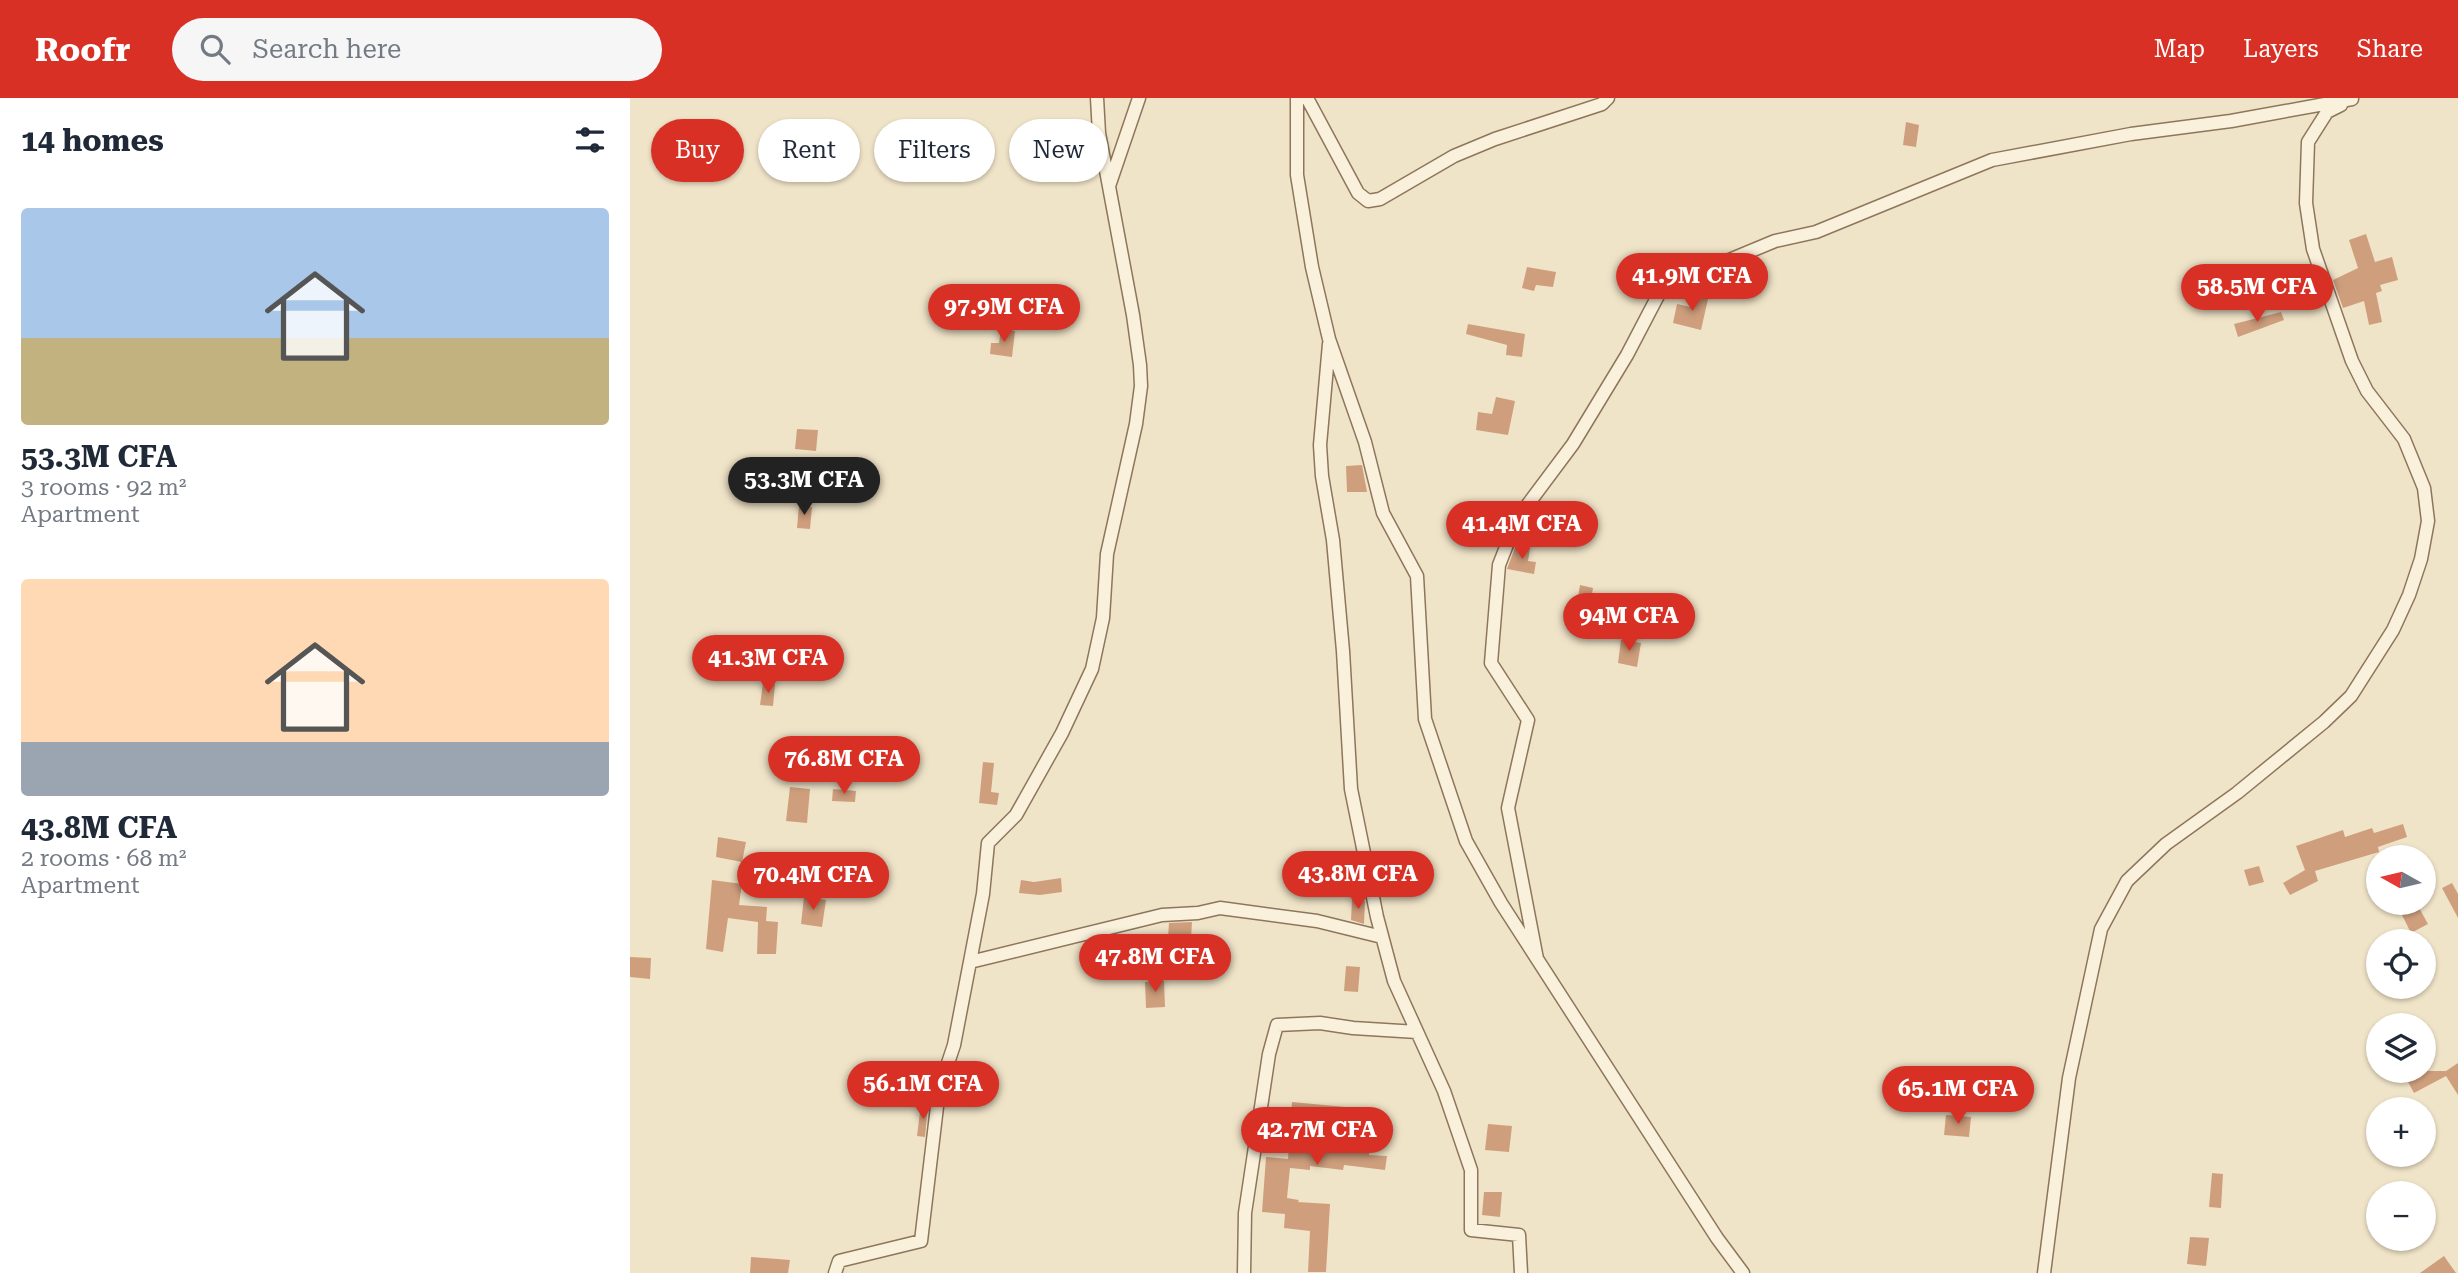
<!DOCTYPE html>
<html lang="en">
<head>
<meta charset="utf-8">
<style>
	:root { --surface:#fff; --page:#f6f6f7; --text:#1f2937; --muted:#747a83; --accent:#d93025 }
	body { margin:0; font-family:"Roboto Serif",serif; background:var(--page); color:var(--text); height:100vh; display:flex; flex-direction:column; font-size:26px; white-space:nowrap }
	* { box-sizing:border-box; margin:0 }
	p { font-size:23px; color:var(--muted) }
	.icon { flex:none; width:38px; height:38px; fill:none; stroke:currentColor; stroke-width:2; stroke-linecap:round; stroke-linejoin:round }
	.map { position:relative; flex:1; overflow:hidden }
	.panel { display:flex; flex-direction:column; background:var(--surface); width:630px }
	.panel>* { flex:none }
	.hud { position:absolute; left:21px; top:21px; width:665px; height:63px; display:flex; gap:14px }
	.needle { width:46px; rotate:278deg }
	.buttons { position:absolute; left:1736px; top:747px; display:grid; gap:14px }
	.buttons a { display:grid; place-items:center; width:70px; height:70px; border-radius:50%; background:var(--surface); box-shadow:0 2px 5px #0004; font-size:35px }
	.price { position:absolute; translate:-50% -60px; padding:0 16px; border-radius:24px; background:var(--accent); color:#fff; font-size:23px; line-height:46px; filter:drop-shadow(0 2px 4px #0008) }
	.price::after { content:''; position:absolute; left:50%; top:42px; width:21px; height:16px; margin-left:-10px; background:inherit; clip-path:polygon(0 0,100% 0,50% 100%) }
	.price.current { background:#222; color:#fff }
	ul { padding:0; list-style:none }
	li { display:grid; align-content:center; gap:14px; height:371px; padding:0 21px }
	li span { display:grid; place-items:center; height:217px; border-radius:7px; color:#555 }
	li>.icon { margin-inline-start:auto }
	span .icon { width:126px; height:126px; fill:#fffc; stroke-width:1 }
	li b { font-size:30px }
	h2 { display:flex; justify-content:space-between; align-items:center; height:84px; padding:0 21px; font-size:30px }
	.chip { padding:0 24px; border-radius:32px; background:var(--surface); box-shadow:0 2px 5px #0004; font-size:24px; line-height:63px }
	.chip.current { background:var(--accent); color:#fff }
	header { display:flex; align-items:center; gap:42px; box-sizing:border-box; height:98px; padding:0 35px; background:var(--accent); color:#fff }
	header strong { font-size:33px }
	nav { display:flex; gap:38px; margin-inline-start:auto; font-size:24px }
	.search { width:490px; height:63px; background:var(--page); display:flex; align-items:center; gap:18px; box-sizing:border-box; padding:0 24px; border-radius:38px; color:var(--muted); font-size:26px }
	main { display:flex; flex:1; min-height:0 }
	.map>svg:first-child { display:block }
	.building { fill:#cf9f7d }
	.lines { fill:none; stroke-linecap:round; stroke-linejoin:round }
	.street-casing { stroke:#8d765c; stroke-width:15 }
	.street { stroke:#faf1dc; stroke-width:12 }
</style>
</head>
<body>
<header>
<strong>Roofr</strong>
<div class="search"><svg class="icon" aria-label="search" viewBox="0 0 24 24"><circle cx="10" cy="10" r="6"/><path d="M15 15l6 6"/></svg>Search here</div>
<nav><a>Map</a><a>Layers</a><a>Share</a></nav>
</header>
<main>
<section class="panel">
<h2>14 homes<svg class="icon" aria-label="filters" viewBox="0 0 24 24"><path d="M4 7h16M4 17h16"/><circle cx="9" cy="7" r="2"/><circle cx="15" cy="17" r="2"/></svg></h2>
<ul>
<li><span style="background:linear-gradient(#a9c7e8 60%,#c2b280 0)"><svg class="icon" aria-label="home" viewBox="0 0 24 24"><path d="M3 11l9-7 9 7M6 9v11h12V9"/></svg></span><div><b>53.3M CFA</b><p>3 rooms · 92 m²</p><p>Apartment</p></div></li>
<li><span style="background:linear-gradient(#ffd9b3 75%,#9aa5b1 0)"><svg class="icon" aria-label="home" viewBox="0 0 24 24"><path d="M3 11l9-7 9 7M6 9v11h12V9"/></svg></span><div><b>43.8M CFA</b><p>2 rooms · 68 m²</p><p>Apartment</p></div></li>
</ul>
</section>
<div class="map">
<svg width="1828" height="1175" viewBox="0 0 1828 1175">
	<rect width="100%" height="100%" fill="#f0e4c8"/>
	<path class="building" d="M1276,24L1289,27L1286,49L1273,47Z
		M1736,136L1745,164L1762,159L1768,182L1750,187L1752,193L1746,195L1752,224L1739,227L1734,203L1713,210L1703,182L1728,170L1719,142Z
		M897,169L926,174L923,189L906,187L904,193L892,190Z
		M1063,197L1078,201L1071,232L1043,225L1047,206L1061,209Z
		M1651,214L1654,222L1608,239L1604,226Z
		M838,226L895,236L892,259L876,257L877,247L836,236Z
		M371,231L385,233L382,259L360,256L361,245H369Z
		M866,299L885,303L878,337L846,332L848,314L862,316Z
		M167,331L188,332L186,353L165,351Z
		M732,367L737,394H717L716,368Z
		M169,408L182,409L180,431L167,430Z
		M886,447L900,450L898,463L906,464L904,476L877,471Z
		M950,487L963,490L959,514L946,511Z
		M991,542L1011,545L1007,569L988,565Z
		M133,585L145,586L143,608L130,607Z
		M353,664L364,665L361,694L369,695L367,707L349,705Z
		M160,689L180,691L177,725L156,723Z
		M203,691L226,693L225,704L202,703Z
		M1773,726L1777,739L1748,749L1749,754L1685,773L1688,783L1660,797L1653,785L1675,772L1666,748L1713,732L1715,739L1742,730L1744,735Z
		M88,739L116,744L112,764L86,759Z
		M1629,768L1634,784L1619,788L1614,772Z
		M431,780L432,794L410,797L389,795L391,782L404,784Z
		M82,782L112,786L109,807L137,809L136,823L148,824L146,856H127L128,824L98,820L93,854L76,851Z
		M1822,785L1828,796V820L1812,790Z
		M174,799L196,802L192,829L171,826Z
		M722,802L735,803L734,826L721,822Z
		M1787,806L1798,826L1781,835L1771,815Z
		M562,824L560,857L537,855L539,825Z
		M0,859L21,860L20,881L0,879Z
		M716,868L730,869L728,894L714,893Z
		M534,883L535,909L516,910L515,884Z
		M1828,965V997L1816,978L1784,995L1772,973H1816Z
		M261,967L278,968L276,983L259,981Z
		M662,1004L737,1011L734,1042L741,1043L739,1057L757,1058L755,1072L714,1067L713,1072L680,1068V1072L660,1070L657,1100L669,1102L668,1104L700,1106L696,1174H678L680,1133L654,1130L655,1116L632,1114L636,1059L658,1061Z
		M291,1006L298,1007L295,1039L287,1038Z
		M1316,1017L1341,1019L1339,1039L1314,1037Z
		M858,1026L882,1028L879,1054L855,1052Z
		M1582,1075L1593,1076L1591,1110L1579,1109Z
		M854,1094H872L870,1119L852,1117Z
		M1560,1139L1579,1140L1576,1168L1557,1166Z
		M1814,1158L1826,1175H1790Z
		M121,1159L160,1162L158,1175H120Z"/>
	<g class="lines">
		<defs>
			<path id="street" d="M667,0V77L682,169L699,241L735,344L753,415L787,478L795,621L836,743L871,805L1087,1140L1113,1175
				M677,0L728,95L738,103L750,101L824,58L865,41L972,6L978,0
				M479,88L509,0
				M699,246L690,347L692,378L703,442L713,553L721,691L747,819L764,883L814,993L841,1072V1132L889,1137L891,1175
				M907,861L878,710L898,622L861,565L869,467L887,421L943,346L997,257L1032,190L1145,143L1186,134L1362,62L1501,36L1601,23L1722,1
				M340,864L532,817L568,815L590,810L687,823L752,839
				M205,1175L209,1163L291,1143L309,992L324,947L353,796L358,745L386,717L432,635L462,571L473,520L477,456L506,326L511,288L510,267L503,217L469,35L467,0
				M614,1175L615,1115L639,956L647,927L690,925L723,930L787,934
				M1414,1175L1439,980L1471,831L1497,783L1536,746L1607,695L1694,624L1721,598L1763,532L1779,497L1791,461L1798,423L1794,390L1774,341L1737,293L1722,263L1683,151L1676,105L1678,44L1697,14L1711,7"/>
		</defs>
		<use href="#street" class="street-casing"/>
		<use href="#street" class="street"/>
	</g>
</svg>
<div class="buttons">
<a><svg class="needle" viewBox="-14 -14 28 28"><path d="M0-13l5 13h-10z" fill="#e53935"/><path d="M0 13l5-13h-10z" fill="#747a83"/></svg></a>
<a><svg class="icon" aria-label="locate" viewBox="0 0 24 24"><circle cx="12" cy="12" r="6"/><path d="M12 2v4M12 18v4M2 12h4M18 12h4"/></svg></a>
<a><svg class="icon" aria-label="layers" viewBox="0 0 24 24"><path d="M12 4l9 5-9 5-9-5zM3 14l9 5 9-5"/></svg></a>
<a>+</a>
<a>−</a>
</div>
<b class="price" style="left:1062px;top:215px">41.9M CFA</b>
<b class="price" style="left:1627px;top:226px">58.5M CFA</b>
<b class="price" style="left:374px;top:246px">97.9M CFA</b>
<b class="price current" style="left:174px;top:419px">53.3M CFA</b>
<b class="price" style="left:892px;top:463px">41.4M CFA</b>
<b class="price" style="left:999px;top:555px">94M CFA</b>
<b class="price" style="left:138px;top:597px">41.3M CFA</b>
<b class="price" style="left:214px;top:698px">76.8M CFA</b>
<b class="price" style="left:728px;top:813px">43.8M CFA</b>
<b class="price" style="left:183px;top:814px">70.4M CFA</b>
<b class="price" style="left:525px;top:896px">47.8M CFA</b>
<b class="price" style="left:293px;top:1023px">56.1M CFA</b>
<b class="price" style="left:1328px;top:1028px">65.1M CFA</b>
<b class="price" style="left:687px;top:1069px">42.7M CFA</b>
<div class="hud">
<a class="chip current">Buy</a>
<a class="chip">Rent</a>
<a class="chip">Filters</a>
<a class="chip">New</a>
</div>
</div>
</main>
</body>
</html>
